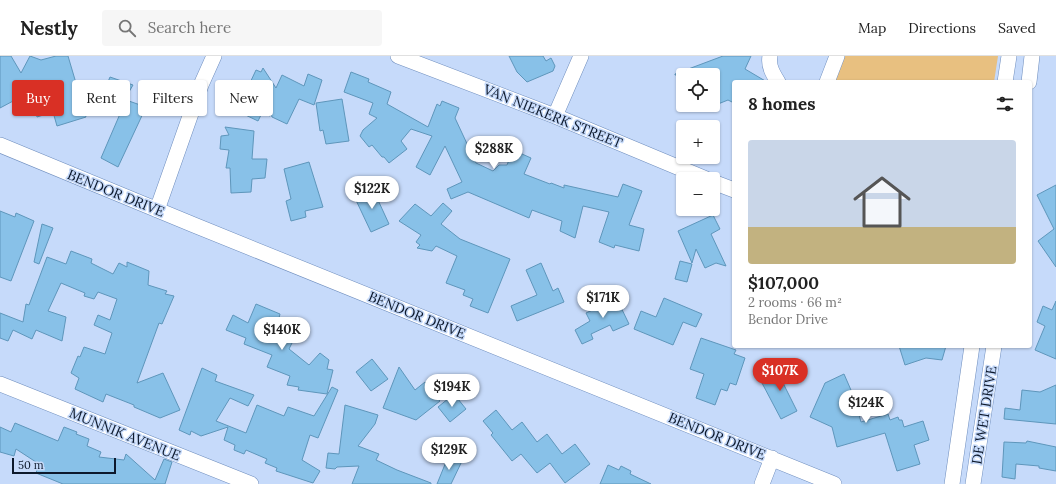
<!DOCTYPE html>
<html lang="en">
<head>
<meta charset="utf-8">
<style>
	:root { --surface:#fff; --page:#f6f6f6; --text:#222; --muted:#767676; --line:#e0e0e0; --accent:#d93025 }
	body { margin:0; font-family:Lora,serif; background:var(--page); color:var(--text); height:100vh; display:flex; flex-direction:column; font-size:15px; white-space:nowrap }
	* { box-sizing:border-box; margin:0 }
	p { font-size:13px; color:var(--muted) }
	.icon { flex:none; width:22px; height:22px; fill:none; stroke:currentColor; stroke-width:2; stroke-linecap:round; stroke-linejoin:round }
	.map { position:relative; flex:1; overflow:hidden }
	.side { position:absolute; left:732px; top:24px; width:300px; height:268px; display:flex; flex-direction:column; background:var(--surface); border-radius:4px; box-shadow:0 1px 3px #0004 }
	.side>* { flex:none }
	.hud { position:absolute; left:12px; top:24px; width:380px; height:36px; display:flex; gap:8px }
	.controls { position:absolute; left:676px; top:12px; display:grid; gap:8px }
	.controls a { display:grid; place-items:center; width:44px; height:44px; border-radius:4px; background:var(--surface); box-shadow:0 1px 3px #0004; font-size:20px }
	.scale { position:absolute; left:12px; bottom:10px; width:104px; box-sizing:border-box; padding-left:4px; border:2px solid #0d192c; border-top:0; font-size:11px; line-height:14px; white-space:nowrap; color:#0d192c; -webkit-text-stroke:3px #c6dafa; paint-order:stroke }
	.price { position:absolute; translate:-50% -34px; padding:0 9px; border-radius:14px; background:#fff; color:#222; font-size:13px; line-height:26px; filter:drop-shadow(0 1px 2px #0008) }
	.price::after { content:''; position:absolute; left:50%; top:24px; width:12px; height:9px; margin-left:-6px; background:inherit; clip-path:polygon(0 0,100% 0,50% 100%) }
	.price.on { background:var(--accent); color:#fff }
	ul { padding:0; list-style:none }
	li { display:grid; align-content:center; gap:8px; height:212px; padding:0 16px }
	li span { display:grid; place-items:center; height:124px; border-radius:4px; color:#555 }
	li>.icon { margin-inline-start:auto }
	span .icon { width:72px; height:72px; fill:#fffc; stroke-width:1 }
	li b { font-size:17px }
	h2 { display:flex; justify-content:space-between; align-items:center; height:48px; padding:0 16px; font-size:17px }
	.pill { padding:0 14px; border-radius:4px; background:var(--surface); box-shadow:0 1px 3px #0004; font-size:14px; line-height:36px }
	.pill.on { background:var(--accent); color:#fff }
	header { display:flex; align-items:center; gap:24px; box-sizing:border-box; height:56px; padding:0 20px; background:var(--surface); border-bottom:1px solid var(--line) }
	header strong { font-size:19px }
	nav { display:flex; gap:22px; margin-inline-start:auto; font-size:14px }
	.search { width:280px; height:36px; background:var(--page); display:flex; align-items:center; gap:10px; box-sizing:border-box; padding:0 14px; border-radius:4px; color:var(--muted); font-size:15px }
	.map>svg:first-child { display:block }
	.green { fill:#e8c080 }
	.building { fill:#88c1e8; stroke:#5e96bb }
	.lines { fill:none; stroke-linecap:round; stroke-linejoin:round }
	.minor-casing { stroke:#6f8ebe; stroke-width:16 }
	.minor { stroke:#fff; stroke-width:15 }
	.labels { text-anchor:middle; stroke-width:3; stroke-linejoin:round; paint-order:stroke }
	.street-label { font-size:14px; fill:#0d192c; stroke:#c6dafa }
</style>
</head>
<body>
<header>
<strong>Nestly</strong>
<div class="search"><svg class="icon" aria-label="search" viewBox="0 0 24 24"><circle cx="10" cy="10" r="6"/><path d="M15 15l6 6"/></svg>Search here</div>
<nav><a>Map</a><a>Directions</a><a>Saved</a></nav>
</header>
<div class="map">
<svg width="1056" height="428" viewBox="0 0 1056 428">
	<rect width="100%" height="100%" fill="#c6dafa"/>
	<path class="green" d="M845,0H998L994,26H835Z"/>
	<path class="building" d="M0,0H11L21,17L30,0L41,4L56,0H68L86,61L57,70L53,56L37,61L30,36L0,52Z
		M509,0H543L546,5L551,2L555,10L553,15L527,26L517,16Z
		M723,0H751L745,13L767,26H734V47L728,44L713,50V19H675V18Z
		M263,12L276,32L282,19L304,30L308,18L322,24L314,49L299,43L287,68L272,61L270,55V60L262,57L258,65L233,53L235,48L229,45L239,25L249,29L256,14L261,16Z
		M351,16L369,23L368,26L391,36L387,48L428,71L437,48L440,50L442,45L459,52L455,62L476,107L493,115L499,109H507L513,94L531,102L524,118L550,128L551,127L564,132V129L618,141L623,128L642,135L629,169L644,173L639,195L615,189L614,192L599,186L609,156L583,150L575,182L560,175L562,165L532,154L529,162L468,136L451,143L447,133L462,126L445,90L430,119L416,111L432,80L411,73L401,85L407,93L389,107L384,101H382L372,89L369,91L360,80L363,74L377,62L369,58L373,47L344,36Z
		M110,21L133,29L126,41L105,33Z
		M342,43L349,85L326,88L323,74L320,75L316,47Z
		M126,44L146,51L118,111L101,102Z
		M225,71L254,75L252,103H267L265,122L252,123L251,136L231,137L230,112H226L229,94L220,93L221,80L229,79Z
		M309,106L323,151L305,155L306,161L291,165L286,145L291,143L284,113Z
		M1056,129V211L1038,185L1054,173L1037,139Z
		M372,131L389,168L371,176L354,140Z
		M443,147L452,155L441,168L460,183L510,203L488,257L470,250L473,243L463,239L465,234L446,227L457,200L436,190L432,195L417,192L420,189L416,186L421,179L399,165L415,148L431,160Z
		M0,155L15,161L16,157L34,165L11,225L0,221Z
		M713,159L720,173L711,178L726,210L716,207L705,212L696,193L692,207L678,175Z
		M42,168L53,172L39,208L34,206Z
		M71,195L92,203L91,207L113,218L119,207L127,211V206L149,215L148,229L167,235L165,238L174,240L162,268L159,267L137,327L163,317L180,354L160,362L134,351V349L106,338L103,346L75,333L79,322L71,317L78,300L80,301L84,291L105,298L112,277L94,269L98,259L110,264L117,243L98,236L94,243L84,240L85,237L61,227L48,255L66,261L62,285L36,274L32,283L13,274L8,285L0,282V257L23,266L26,248L29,249L47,201L66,208Z
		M680,205L692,208L687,226L675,223Z
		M541,207L553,235L558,232L564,246L517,265L511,250L537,239L526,214Z
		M614,237L629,268L613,275L610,269L591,278L593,283L582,288L575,274L590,265L586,257L601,250L599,245Z
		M664,242L702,258L696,271L683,266L673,289L634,273L641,255L656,261Z
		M1056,245V303L1035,294L1045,270L1037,266L1043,250L1052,254Z
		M256,248L280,258L276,274L294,283L289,293L309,309L320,297L329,304L327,313L333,314L327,338L298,334L299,331L287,329L290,320L267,311L272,299L244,288L246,282L226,274L233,259L248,267Z
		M701,282L736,294L734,298L745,302L736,329L730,327L727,335L721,333L715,349L696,342L704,318L690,313Z
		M899,290H946L942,304L926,302L905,309Z
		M372,303L388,323L371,335L356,316Z
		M791,303L783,327L797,355L781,363L762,327Z
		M399,311L415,334L425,326L440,345L416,364L383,352Z
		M202,312L217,319L215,325L254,339L248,350L230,342L216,365L246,377L257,349L284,360L288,351L314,360L332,331L338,334L318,382L310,379L302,404L320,415L313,427L276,415L277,412L265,407L267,403L246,394L244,398L234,394L235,389L224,384L228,371L201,380L191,375L190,379L179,374Z
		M844,318L854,341L861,366L888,358L890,364L898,361L899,364H902L904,371L923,365L929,384L914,389L920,408L897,415L885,377L837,391L832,371L810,361L825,327Z
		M1056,329V368L1004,363L1005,352L1020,354L1022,334L1040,336Z
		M454,338L466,353L450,366L438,351Z
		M345,349L378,359L375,368L358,390L379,398L376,404L397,414L431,427V428H352L359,410L337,411L335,413L326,412L328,397L339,398Z
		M496,354L512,374L522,366L537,386L547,378L562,398L575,388L590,408L565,427L550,407L537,417L521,398L512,405L491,379L493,377L483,365Z
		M15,367L58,385L64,371L77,376L76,378L89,383L87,390L101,396L99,401L124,404L126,398L155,424L164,403L172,406L165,428H63L36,417L39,408L16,393L14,400L0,396V371L11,376Z
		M1027,385L1056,391V415L1039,412V410L1016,408L1015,423L1002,421L1004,386L1026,387Z
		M448,401L462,405L451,428H437Z
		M608,409L619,414L621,410L631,415L630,418L651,428H600Z"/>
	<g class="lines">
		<defs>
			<path id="minor" d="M398,0L555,60L706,123
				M770,0C768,10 773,18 778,26
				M827,26L837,0
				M1005,26L1009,0
				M1029,26L1032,0
				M555,60L581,0
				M0,89L194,169L834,428
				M713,126L734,134
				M157,154L201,29L214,0
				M0,328L251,428
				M762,428L772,402
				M952,428L972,290
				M973,428L994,290"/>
		</defs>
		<use href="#minor" class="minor-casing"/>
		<use href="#minor" class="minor"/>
	</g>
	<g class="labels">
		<g class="street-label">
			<text transform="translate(553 60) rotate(22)" y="5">VAN NIEKERK STREET</text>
			<text transform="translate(116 137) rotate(22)" y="5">BENDOR DRIVE</text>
			<text transform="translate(417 259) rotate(22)" y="5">BENDOR DRIVE</text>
			<text transform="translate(984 359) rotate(-81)" y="5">DE WET DRIVE</text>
			<text transform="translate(125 378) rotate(22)" y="5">MUNNIK AVENUE</text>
			<text transform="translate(717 380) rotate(22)" y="5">BENDOR DRIVE</text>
		</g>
	</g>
</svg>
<div class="controls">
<a><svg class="icon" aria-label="locate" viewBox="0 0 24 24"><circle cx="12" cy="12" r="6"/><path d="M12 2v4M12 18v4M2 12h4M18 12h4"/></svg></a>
<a>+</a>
<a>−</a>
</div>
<div class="scale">50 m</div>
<b class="price" style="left:494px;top:114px">$288K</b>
<b class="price" style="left:372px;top:154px">$122K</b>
<b class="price" style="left:603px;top:263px">$171K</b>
<b class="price" style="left:282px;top:295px">$140K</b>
<b class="price on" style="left:780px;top:336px">$107K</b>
<b class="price" style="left:452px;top:352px">$194K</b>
<b class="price" style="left:866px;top:368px">$124K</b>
<b class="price" style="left:449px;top:415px">$129K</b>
<div class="hud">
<a class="pill on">Buy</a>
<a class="pill">Rent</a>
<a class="pill">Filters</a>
<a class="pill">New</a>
</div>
<section class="side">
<h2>8 homes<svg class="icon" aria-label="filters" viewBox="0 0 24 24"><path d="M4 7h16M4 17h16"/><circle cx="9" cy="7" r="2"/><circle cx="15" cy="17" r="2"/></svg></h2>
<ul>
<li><span style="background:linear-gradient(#c9d6e8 70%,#c2b280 0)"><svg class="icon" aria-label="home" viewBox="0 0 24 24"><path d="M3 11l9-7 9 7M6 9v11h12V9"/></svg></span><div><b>$107,000</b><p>2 rooms · 66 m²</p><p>Bendor Drive</p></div></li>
</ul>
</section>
</div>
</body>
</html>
